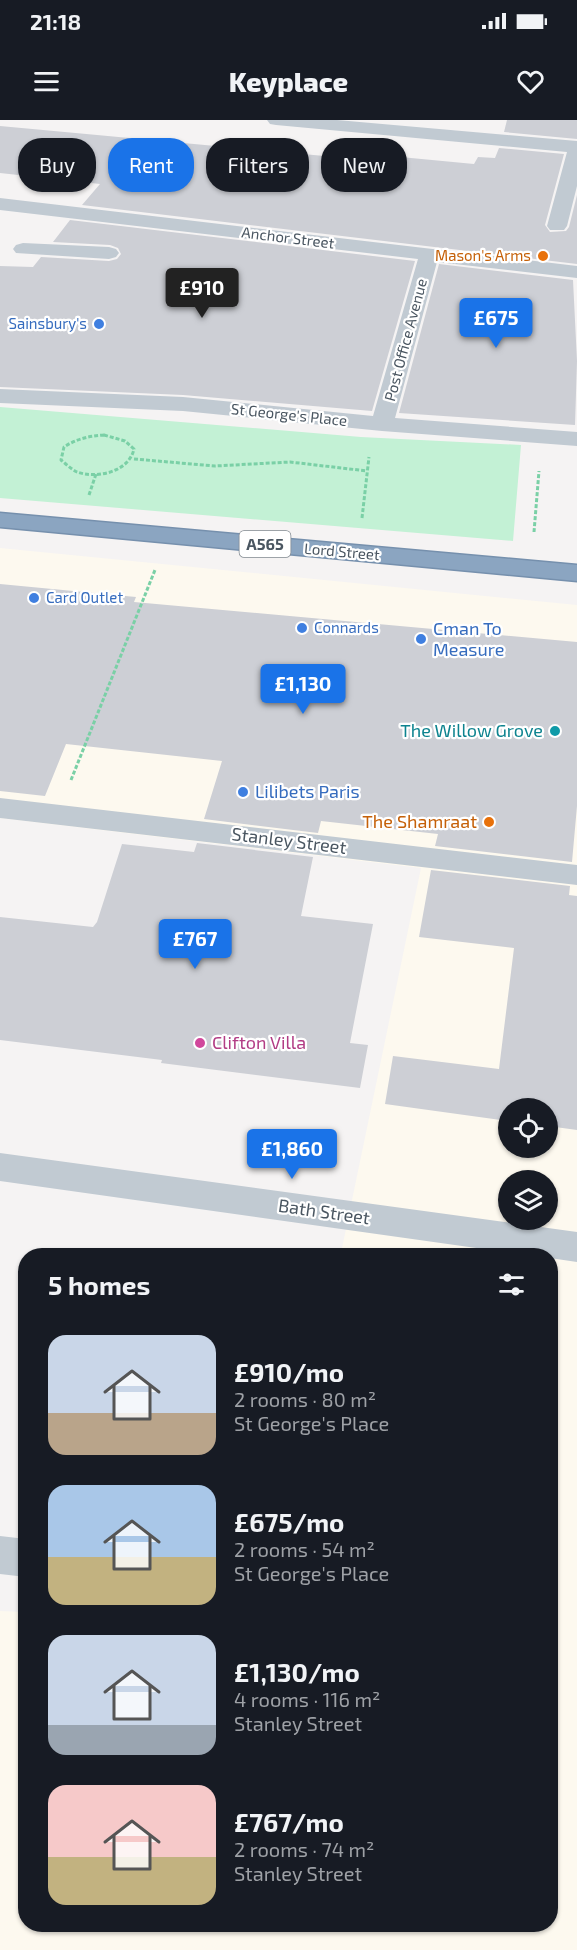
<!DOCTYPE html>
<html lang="en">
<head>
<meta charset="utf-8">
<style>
	:root { --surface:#171b24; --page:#242831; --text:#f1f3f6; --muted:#9ea1a6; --accent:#1a73e8 }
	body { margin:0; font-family:"Exo 2",sans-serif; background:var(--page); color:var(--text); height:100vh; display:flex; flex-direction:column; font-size:22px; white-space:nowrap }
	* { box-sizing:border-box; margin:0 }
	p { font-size:20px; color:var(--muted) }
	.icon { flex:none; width:33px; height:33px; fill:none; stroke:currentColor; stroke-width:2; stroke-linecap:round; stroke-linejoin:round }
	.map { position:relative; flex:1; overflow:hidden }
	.panel { position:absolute; left:18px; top:1128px; width:540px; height:684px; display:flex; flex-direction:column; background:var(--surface); border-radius:24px; box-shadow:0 2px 4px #0004 }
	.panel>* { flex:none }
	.top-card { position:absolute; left:18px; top:18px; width:542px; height:54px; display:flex; gap:12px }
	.controls { position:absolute; left:498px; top:978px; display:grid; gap:12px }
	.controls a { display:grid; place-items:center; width:60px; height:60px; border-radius:50%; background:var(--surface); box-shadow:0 2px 4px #0004; font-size:30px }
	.price { position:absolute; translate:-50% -51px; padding:0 14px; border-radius:6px; background:var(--accent); color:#fff; font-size:20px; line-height:39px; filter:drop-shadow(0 2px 3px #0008) }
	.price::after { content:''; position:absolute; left:50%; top:36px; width:18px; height:14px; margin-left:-9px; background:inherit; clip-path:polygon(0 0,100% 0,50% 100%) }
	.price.current { background:#222; color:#fff }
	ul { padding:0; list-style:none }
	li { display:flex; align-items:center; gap:18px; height:150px; padding:0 30px }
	li span { display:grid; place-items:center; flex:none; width:168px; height:120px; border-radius:18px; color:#555 }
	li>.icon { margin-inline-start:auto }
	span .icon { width:72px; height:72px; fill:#fffc; stroke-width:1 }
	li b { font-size:26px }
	h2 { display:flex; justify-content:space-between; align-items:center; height:72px; padding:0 30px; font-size:26px }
	.chip { padding:0 21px; border-radius:24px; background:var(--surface); box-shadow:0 2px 4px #0004; font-size:21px; line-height:54px }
	.chip.current { background:var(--accent); color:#fff }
	.status { display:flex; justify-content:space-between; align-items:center; height:42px; padding:0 30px; background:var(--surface); direction:ltr }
	.status svg { height:16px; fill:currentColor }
	header { display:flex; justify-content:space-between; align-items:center; height:78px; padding:0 30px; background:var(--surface); font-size:27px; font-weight:800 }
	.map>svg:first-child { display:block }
	.commercial { fill:#fdf9ef; fill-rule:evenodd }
	.green { fill:#c3f1d5 }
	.building { fill:#cdcfd5 }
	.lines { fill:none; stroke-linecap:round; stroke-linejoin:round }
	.highway-casing { stroke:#7690ad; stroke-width:3 }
	.path { stroke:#7ad0a6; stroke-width:3; stroke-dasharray:4 2; stroke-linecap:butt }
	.minor { fill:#c1cad2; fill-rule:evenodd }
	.highway { fill:#8ba5c1; fill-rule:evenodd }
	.food-dot { fill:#e8710a; stroke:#fff; stroke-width:2 }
	.shop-dot { fill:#3f7fe0; stroke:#fff; stroke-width:2 }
	.culture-dot { fill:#0f9aa8; stroke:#fff; stroke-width:2 }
	.hotel-dot { fill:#d1479c; stroke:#fff; stroke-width:2 }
	.labels { text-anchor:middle; stroke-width:4.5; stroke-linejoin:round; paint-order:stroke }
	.far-street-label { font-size:15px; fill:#4a5661; stroke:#fff }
	.far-food-label { font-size:15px; fill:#c56008; stroke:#fff; text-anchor:end }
	.far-shop-label { font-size:15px; fill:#366cbe; stroke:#fff; text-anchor:start }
	.shield { fill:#fff; stroke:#808990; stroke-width:1.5 }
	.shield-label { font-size:16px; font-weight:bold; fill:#4a5661 }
	.shop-label { font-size:18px; fill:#366cbe; stroke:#fff; text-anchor:start }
	.culture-label { font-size:18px; fill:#0d838f; stroke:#fff; text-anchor:end }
	.food-label { font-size:18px; fill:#c56008; stroke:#fff; text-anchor:end }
	.street-label { font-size:18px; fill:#4a5661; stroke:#fff }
	.hotel-label { font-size:18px; fill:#b23c85; stroke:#fff; text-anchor:start }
</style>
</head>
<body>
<div class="status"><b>21:18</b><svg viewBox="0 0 49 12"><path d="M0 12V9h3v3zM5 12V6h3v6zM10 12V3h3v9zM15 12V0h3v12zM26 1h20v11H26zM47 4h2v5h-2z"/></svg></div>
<header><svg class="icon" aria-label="menu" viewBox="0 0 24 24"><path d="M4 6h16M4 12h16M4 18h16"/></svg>Keyplace<svg class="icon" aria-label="heart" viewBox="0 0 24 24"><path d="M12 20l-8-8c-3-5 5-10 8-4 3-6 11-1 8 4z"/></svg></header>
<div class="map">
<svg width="577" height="1830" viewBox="0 0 577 1830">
	<rect width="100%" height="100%" fill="#f5f3f3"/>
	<path class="commercial" d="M0,428L577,485V1830H0V1491L25,1492L26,1804H550V1136H357L341,1133L421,748L0,698ZM508,988H548V1028H508ZM508,1060H548V1100H508Z"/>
	<path class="green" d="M0,287L361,317L521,325L513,421L0,378Z"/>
	<path class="building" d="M507,0H577V19L504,12Z
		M0,6L368,40L369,34L474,44L478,37L495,38L499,28L564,34L545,105L550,112L566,111L569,107L577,75V144L82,85L100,64L0,53Z
		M70,100L415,141L372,291L183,275L0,267V146L33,147L41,137L109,141L117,139L121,134L118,128L110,125L53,122Z
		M439,144L573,160L577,241L575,305L399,293Z
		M0,464L136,477L134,482L577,522V686L572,742L435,726L438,714L321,701L318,713L204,699L222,641L66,624L45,676L0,671Z
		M197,723L313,737L301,796L373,804L350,923L368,925L360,968L161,943L162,940L0,920V797L93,807L97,802L122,724L194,732Z
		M431,750L570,766L569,775L577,776V1010L548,1006V988H508V1001L385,984L393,936L499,949L514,828L419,817Z"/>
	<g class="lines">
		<defs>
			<path id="highway" d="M0,393L577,445V461L0,407Z"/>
		</defs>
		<use href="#highway" class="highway-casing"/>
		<path class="path" d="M104,315L125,321L134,329C129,352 97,359 77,352C71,349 66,344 61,340L64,327C76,319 89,316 104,315Z
			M134,339L215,346L290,342L367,351
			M89,375L96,354
			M362,398L369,337
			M534,412L539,351
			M71,660L155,450"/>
		<path class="minor" d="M267,0H337L577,21V66L567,106L564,110H550L547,106L567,32L276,5L270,4Z
			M0,78L577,146V158L437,142L395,298L577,312V326L382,311L183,291L0,283V269L183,277L373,296L418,139L0,90Z
			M23,123L109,127L116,129L119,133L116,137L109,139L16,133L13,129L16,125Z
			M0,678L577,745V765L0,698Z
			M0,1033L577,1112V1142L550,1138V1136H533L0,1061Z
			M0,1416L26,1419V1457L0,1454Z"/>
		<use href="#highway" class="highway"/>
	</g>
	<g class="food-dot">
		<circle cx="543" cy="136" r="6"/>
		<circle cx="489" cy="702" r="6"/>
	</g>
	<g class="shop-dot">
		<circle cx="99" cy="204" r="6"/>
		<circle cx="34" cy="478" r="6"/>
		<circle cx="302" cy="508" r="6"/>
		<circle cx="421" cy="519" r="6"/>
		<circle cx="243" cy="672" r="6"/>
	</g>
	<circle class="culture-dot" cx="555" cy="611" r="6"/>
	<circle class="hotel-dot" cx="200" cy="923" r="6"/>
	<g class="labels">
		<g class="far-street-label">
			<text transform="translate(288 118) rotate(7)" y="5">Anchor Street</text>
			<text transform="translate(406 220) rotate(-75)" y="5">Post Office Avenue</text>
			<text transform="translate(289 295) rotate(6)" y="5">St George's Place</text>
			<text transform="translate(342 432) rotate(5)" y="5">Lord Street</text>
		</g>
		<g class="far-food-label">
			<text x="531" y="141">Mason's Arms</text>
		</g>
		<g class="far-shop-label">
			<text x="87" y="209" text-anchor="end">Sainsbury's</text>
			<text x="46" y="483">Card Outlet</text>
			<text x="314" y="513">Connards</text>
		</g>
		<rect class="shield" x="239.5" y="411" width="51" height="26" rx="4.5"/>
		<g class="shield-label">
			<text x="265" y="430">A565</text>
		</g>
		<g class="shop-label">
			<text x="433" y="515">Cman To<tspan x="433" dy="21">Measure</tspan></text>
			<text x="255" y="678">Lilibets Paris</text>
		</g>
		<g class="culture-label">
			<text x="543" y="617">The Willow Grove</text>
		</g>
		<g class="food-label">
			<text x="477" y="708">The Shamraat</text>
		</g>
		<g class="street-label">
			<text transform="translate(289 721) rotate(7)" y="6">Stanley Street</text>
			<text transform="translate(324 1092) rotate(8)" y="6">Bath Street</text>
		</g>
		<g class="hotel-label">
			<text x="212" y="929">Clifton Villa</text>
		</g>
	</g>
</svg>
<div class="controls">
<a><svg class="icon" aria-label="locate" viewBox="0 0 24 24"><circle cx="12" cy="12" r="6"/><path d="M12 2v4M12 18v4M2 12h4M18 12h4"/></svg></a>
<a><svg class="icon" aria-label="layers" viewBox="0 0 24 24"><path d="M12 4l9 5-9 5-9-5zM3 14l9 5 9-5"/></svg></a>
</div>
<b class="price current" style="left:202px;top:199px">£910</b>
<b class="price" style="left:496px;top:229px">£675</b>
<b class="price" style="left:303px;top:595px">£1,130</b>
<b class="price" style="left:195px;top:850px">£767</b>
<b class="price" style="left:292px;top:1060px">£1,860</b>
<div class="top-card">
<a class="chip">Buy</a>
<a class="chip current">Rent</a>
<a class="chip">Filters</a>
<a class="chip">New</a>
</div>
<section class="panel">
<h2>5 homes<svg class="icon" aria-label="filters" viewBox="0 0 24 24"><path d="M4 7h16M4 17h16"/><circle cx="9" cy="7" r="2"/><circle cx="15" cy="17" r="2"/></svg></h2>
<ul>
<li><span style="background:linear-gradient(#c9d6e8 65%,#b9a48a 0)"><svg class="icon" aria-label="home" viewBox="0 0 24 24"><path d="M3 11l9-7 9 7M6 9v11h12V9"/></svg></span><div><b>£910/mo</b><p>2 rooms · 80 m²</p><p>St George's Place</p></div></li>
<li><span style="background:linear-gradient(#a9c7e8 60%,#c2b280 0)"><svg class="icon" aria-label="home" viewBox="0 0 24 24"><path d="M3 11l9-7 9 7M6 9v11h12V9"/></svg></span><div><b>£675/mo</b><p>2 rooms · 54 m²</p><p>St George's Place</p></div></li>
<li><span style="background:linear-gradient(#c9d6e8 75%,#9aa5b1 0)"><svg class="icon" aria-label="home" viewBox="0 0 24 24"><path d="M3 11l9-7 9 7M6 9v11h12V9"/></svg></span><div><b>£1,130/mo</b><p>4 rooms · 116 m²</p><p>Stanley Street</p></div></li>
<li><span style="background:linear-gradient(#f6c9c9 60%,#c2b280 0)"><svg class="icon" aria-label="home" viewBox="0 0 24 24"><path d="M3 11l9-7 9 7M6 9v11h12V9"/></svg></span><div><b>£767/mo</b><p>2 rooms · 74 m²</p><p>Stanley Street</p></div></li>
</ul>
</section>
</div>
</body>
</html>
